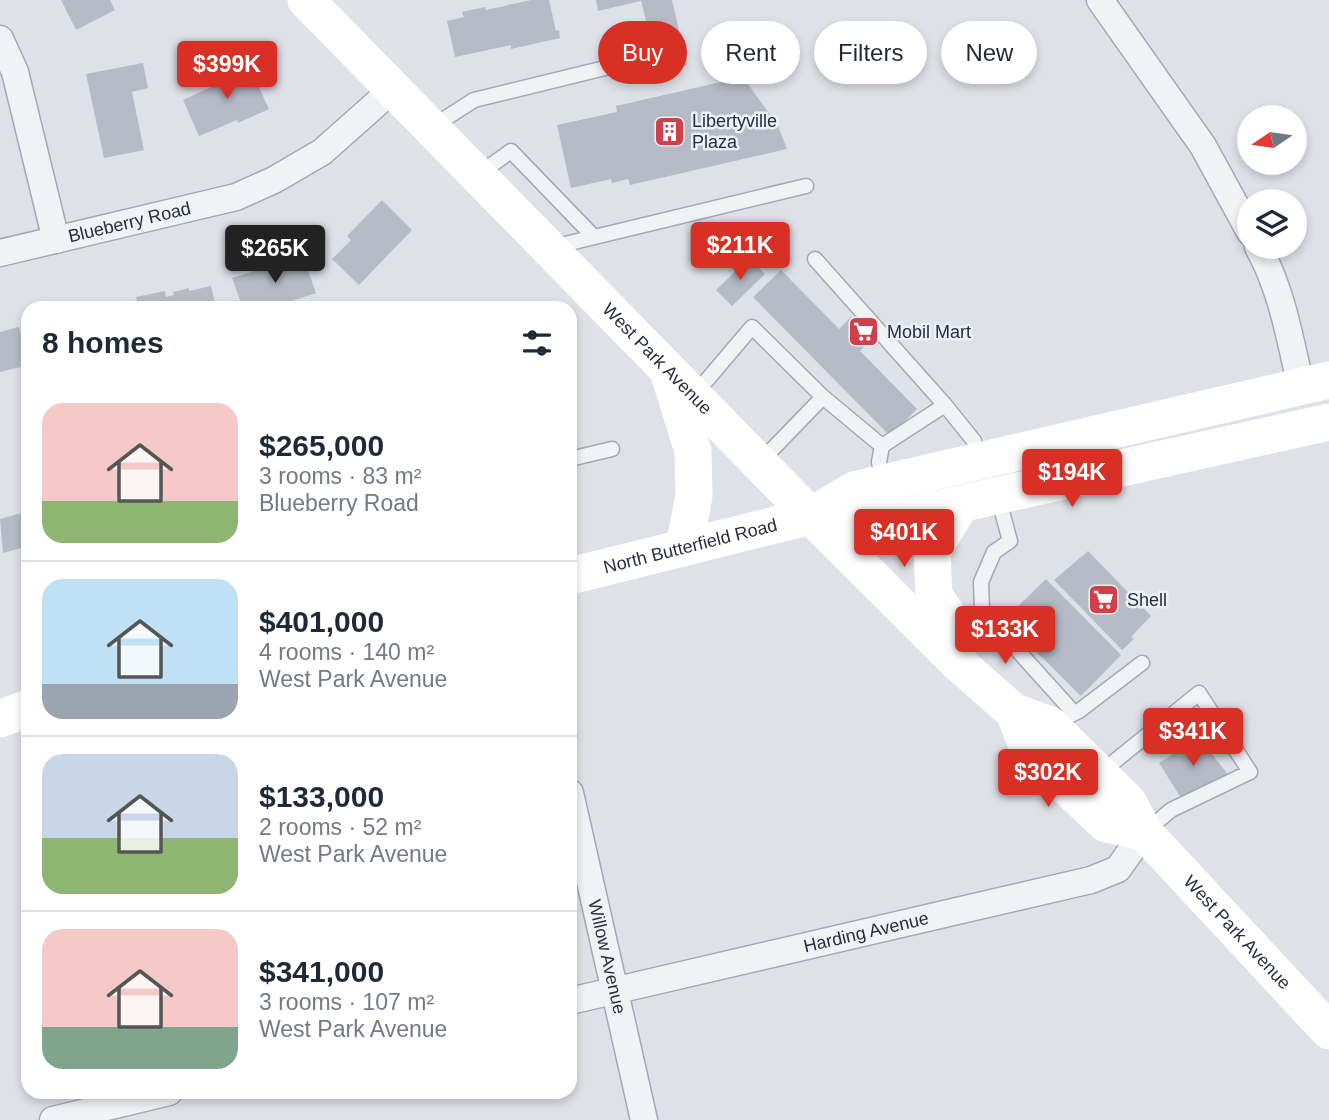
<!DOCTYPE html>
<html lang="en">
<head>
<meta charset="utf-8">
<style>
	:root { --surface:#fff; --page:#f6f6f7; --text:#1f2937; --muted:#747a83; --line:#e0e1e3; --accent:#d93025 }
	body { margin:0; font-family:Helvetica,sans-serif; background:var(--page); color:var(--text); height:100vh; display:flex; flex-direction:column; font-size:26px; white-space:nowrap }
	* { box-sizing:border-box; margin:0 }
	p { font-size:23px; color:var(--muted) }
	.icon { flex:none; width:38px; height:38px; fill:none; stroke:currentColor; stroke-width:2; stroke-linecap:round; stroke-linejoin:round }
	.map { position:relative; flex:1; overflow:hidden }
	.details { position:absolute; left:21px; top:301px; width:556px; height:798px; display:flex; flex-direction:column; background:var(--surface); border-radius:21px; box-shadow:0 4px 10px #0003 }
	.details>* { flex:none }
	.hud { position:absolute; left:598px; top:21px; width:625px; height:63px; display:flex; gap:14px }
	.needle { width:46px; rotate:257deg }
	.buttons { position:absolute; left:1237px; top:105px; display:grid; gap:14px }
	.buttons a { display:grid; place-items:center; width:70px; height:70px; border-radius:50%; background:var(--surface); box-shadow:0 4px 10px #0003; font-size:35px }
	.price { position:absolute; translate:-50% -60px; padding:0 16px; border-radius:7px; background:var(--accent); color:#fff; font-size:23px; line-height:46px; filter:drop-shadow(0 2px 4px #0008) }
	.price::after { content:''; position:absolute; left:50%; top:42px; width:21px; height:16px; margin-left:-10px; background:inherit; clip-path:polygon(0 0,100% 0,50% 100%) }
	.price.on { background:#222; color:#fff }
	ul { padding:0; list-style:none }
	li { display:flex; align-items:center; gap:21px; height:175px; padding:0 21px }
	li+li { border-top:2px solid var(--line) }
	li span { display:grid; place-items:center; flex:none; width:196px; height:140px; border-radius:21px; color:#555 }
	li>.icon { margin-inline-start:auto }
	span .icon { width:84px; height:84px; fill:#fffc; stroke-width:1 }
	li b { font-size:30px }
	h2 { display:flex; justify-content:space-between; align-items:center; height:84px; padding:0 21px; font-size:30px }
	.chip { padding:0 24px; border-radius:32px; background:var(--surface); box-shadow:0 4px 10px #0003; font-size:24px; line-height:63px }
	.chip.on { background:var(--accent); color:#fff }
	.map>svg:first-child { display:block }
	.building { fill:#b5bac5 }
	.lines { fill:none; stroke-linecap:round; stroke-linejoin:round }
	.service-casing { stroke:#a3a8b2; stroke-width:17 }
	.minor-casing { stroke:#a3a8b2; stroke-width:29 }
	.service { stroke:#f1f2f6; stroke-width:14 }
	.minor { stroke:#f1f2f6; stroke-width:26 }
	.secondary { stroke:#fff; stroke-width:37 }
	.labels { text-anchor:middle; stroke-width:5; stroke-linejoin:round; paint-order:stroke }
	.poi-label { font-size:18px; fill:#272e3f; stroke:#edf0f6; text-anchor:start }
	.street-label { font-size:18px; fill:#272e3f; stroke:#edf0f6 }
</style>
</head>
<body>
<div class="map">
<svg width="1329" height="1120" viewBox="0 0 1329 1120">
	<rect width="100%" height="100%" fill="#dee1e8"/>
	<path class="building" d="M61,0H110L115,10L76,30Z
		M531,0H549L556,31L559,30L560,38L511,49V45L455,57L447,21L464,17L462,12L485,7L486,10Z
		M596,0H641V1L598,11Z
		M641,0H672L687,65L658,72Z
		M243,59L248,71L251,70L269,109L238,123L237,120L199,136L183,100L231,78L226,66Z
		M143,63L148,88L132,92L144,150L104,158L86,74Z
		M743,77L778,126L787,149L630,185L628,179L612,183L611,179L571,188L557,125L617,112L616,106Z
		M382,200L412,230L359,285L332,259L351,240L347,236Z
		M303,256L316,293L270,308H243L232,278Z
		M749,258L765,274L732,306L716,290Z
		M781,270L839,329L851,317L872,338L860,351L917,409L890,436L753,297Z
		M211,286L216,308H139L136,297L165,291L166,297L174,295L173,292L189,288V291Z
		M115,303L116,308H96V307Z
		M19,327L28,365L0,372V332Z
		M26,512L28,546L3,553L0,519Z
		M1088,551L1151,616L1131,637L1134,639L1122,650L1054,580Z
		M28,578V598H27L22,579Z
		M1046,579L1121,655L1081,696L1004,620Z
		M1199,737L1229,776L1181,798L1159,763Z"/>
	<g class="lines">
		<defs>
			<path id="service" d="M432,127L474,100L609,67
				M479,174L511,151L594,237
				M553,247L806,186
				M815,259L945,405L974,441L978,460
				M695,394L752,327L823,397L882,446L879,462L884,482
				M882,446L945,405
				M570,459L612,449
				M761,461L823,397
				M998,497L1010,541L994,552L981,582L982,611L1074,713
				M1067,717L1079,711L1142,663
				M1099,774L1199,693L1250,772L1171,810L1145,832"/>
			<g id="minor">
				<path d="M1100,0L1203,146L1250,232"/>
				<path d="M0,39L15,72L56,240"/>
				<path d="M1258,247C1282,290 1290,339 1301,387"/>
				<path id="s1" d="M0,253L236,197L274,180L322,152L393,89"/>
				<path id="s2" d="M570,793L644,1120"/>
				<path id="s3" d="M570,1001L1091,880L1118,869L1144,832"/>
				<path d="M53,1120L169,1092"/>
			</g>
		</defs>
		<use href="#service" class="service-casing"/>
		<use href="#minor" class="minor-casing"/>
		<use href="#service" class="service"/>
		<use href="#minor" class="minor"/>
		<g class="secondary">
			<path id="s4" d="M306,0L811,516L957,662L1014,712L1050,725L1128,802L1144,832L1329,1031"/>
			<path d="M670,377L693,451L694,495L684,548"/>
			<path d="M811,516L874,523L1329,422"/>
			<path id="s5" d="M570,576L811,516L854,490L1329,380"/>
			<path d="M957,662L959,633L934,595L932,552L961,504"/>
			<path d="M1014,712L1029,751L1106,824L1144,832"/>
			<path d="M0,719L28,708"/>
		</g>
	</g>
	<defs>
		<symbol id="building-square" viewBox="-11 -11 22 22"><rect x="-9" y="-9" width="18" height="18" rx="4" fill="#d0404a" stroke="#edf0f6"/><path d="M-4-6H4V6H1V3H-1V6H-4ZM-2.5-4.3h1.7v1.8h-1.7ZM.8-4.3h1.7v1.8H.8ZM-2.5-1h1.7V.8h-1.7ZM.8-1h1.7V.8H.8Z" fill="#fff"/></symbol>
		<symbol id="supermarket-square" viewBox="-11 -11 22 22"><rect x="-9" y="-9" width="18" height="18" rx="4" fill="#d0404a" stroke="#edf0f6"/><path d="M-6-5.5h2.5l.6 2H6L4.5 2H-2.5L-4.4-4H-6ZM-1.5 3.2a1.3 1.3 0 1 0 .1 0ZM3 3.2a1.3 1.3 0 1 0 .1 0Z" fill="#fff"/></symbol>
	</defs>
	<g fill-rule="evenodd">
		<use href="#building-square" x="652" y="114" width="35" height="35"/>
		<use href="#supermarket-square" x="846" y="314" width="35" height="35"/>
		<use href="#supermarket-square" x="1086" y="582" width="35" height="35"/>
	</g>
	<g class="labels">
		<g class="poi-label">
			<text x="692" y="127">Libertyville<tspan x="692" dy="21">Plaza</tspan></text>
			<text x="887" y="338">Mobil Mart</text>
			<text x="1127" y="606">Shell</text>
		</g>
		<g class="street-label">
			<text dy="6" stroke="none"><textPath href="#s1" startOffset="133">Blueberry Road</textPath></text>
			<text dy="6" stroke="none"><textPath href="#s4" startOffset="502">West Park Avenue</textPath></text>
			<text dy="6" stroke="none"><textPath href="#s5" startOffset="124">North Butterfield Road</textPath></text>
			<text dy="6" stroke="none"><textPath href="#s3" startOffset="304">Harding Avenue</textPath></text>
			<text dy="6" stroke="none"><textPath href="#s4" startOffset="1323">West Park Avenue</textPath></text>
			<text dy="6" stroke="none"><textPath href="#s2" startOffset="168">Willow Avenue</textPath></text>
		</g>
	</g>
</svg>
<div class="buttons">
<a><svg class="needle" viewBox="-14 -14 28 28"><path d="M0-13l5 13h-10z" fill="#e53935"/><path d="M0 13l5-13h-10z" fill="#747a83"/></svg></a>
<a><svg class="icon" aria-label="layers" viewBox="0 0 24 24"><path d="M12 4l9 5-9 5-9-5zM3 14l9 5 9-5"/></svg></a>
</div>
<b class="price" style="left:227px;top:101px">$399K</b>
<b class="price" style="left:740px;top:282px">$211K</b>
<b class="price on" style="left:275px;top:285px">$265K</b>
<b class="price" style="left:1072px;top:509px">$194K</b>
<b class="price" style="left:904px;top:569px">$401K</b>
<b class="price" style="left:1005px;top:666px">$133K</b>
<b class="price" style="left:1193px;top:768px">$341K</b>
<b class="price" style="left:1048px;top:809px">$302K</b>
<div class="hud">
<a class="chip on">Buy</a>
<a class="chip">Rent</a>
<a class="chip">Filters</a>
<a class="chip">New</a>
</div>
<section class="details">
<h2>8 homes<svg class="icon" aria-label="filters" viewBox="0 0 24 24"><path d="M4 7h16M4 17h16"/><circle cx="9" cy="7" r="2"/><circle cx="15" cy="17" r="2"/></svg></h2>
<ul>
<li><span style="background:linear-gradient(#f6c9c9 70%,#8fb573 0)"><svg class="icon" aria-label="home" viewBox="0 0 24 24"><path d="M3 11l9-7 9 7M6 9v11h12V9"/></svg></span><div><b>$265,000</b><p>3 rooms · 83 m²</p><p>Blueberry Road</p></div></li>
<li><span style="background:linear-gradient(#bfe0f5 75%,#9aa5b1 0)"><svg class="icon" aria-label="home" viewBox="0 0 24 24"><path d="M3 11l9-7 9 7M6 9v11h12V9"/></svg></span><div><b>$401,000</b><p>4 rooms · 140 m²</p><p>West Park Avenue</p></div></li>
<li><span style="background:linear-gradient(#c9d6e8 60%,#8fb573 0)"><svg class="icon" aria-label="home" viewBox="0 0 24 24"><path d="M3 11l9-7 9 7M6 9v11h12V9"/></svg></span><div><b>$133,000</b><p>2 rooms · 52 m²</p><p>West Park Avenue</p></div></li>
<li><span style="background:linear-gradient(#f6c9c9 70%,#7fa58c 0)"><svg class="icon" aria-label="home" viewBox="0 0 24 24"><path d="M3 11l9-7 9 7M6 9v11h12V9"/></svg></span><div><b>$341,000</b><p>3 rooms · 107 m²</p><p>West Park Avenue</p></div></li>
</ul>
</section>
</div>
</body>
</html>
